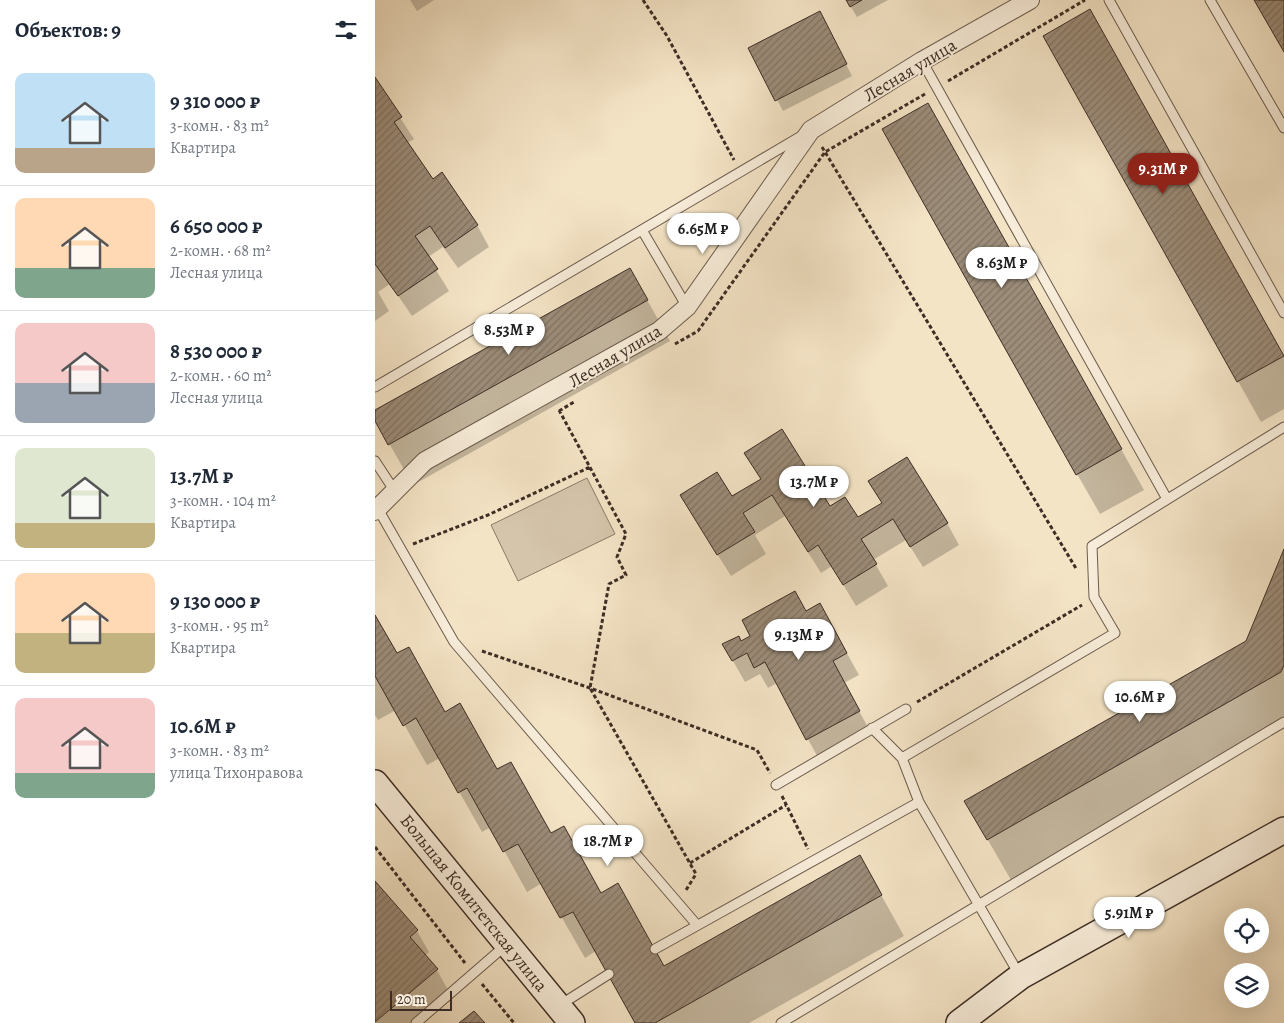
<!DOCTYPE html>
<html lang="ru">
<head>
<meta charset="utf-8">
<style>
	:root { --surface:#fff; --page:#f6f6f7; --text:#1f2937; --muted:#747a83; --line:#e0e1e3; --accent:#8f2418 }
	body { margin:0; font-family:Alegreya,serif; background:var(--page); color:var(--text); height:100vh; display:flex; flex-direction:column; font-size:19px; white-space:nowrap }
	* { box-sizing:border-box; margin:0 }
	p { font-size:16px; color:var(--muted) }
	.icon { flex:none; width:28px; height:28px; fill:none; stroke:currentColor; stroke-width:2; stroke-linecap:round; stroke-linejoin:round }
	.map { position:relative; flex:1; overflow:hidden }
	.details { display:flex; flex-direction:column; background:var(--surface); width:375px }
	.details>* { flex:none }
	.fabs { position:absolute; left:849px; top:908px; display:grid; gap:10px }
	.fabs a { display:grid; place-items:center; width:45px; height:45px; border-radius:50%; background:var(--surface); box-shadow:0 5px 20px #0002; font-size:25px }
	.scale { position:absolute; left:15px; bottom:12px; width:62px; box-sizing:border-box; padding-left:5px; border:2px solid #3d2d25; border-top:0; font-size:14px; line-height:18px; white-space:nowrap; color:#3d2d25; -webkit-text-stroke:4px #f8edda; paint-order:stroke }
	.price { position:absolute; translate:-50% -42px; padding:0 11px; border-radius:18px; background:#fff; color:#222; font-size:16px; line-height:32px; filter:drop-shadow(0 1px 2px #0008) }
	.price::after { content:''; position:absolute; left:50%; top:30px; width:15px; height:11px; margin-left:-8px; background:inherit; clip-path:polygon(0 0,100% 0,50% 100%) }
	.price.active { background:var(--accent); color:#fff }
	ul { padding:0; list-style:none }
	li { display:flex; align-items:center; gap:15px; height:125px; padding:0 15px }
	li+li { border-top:1px solid var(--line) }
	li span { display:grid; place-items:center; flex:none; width:140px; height:100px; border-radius:10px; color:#555 }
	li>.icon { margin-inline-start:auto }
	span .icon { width:60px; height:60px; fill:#fffc; stroke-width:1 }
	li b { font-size:21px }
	h2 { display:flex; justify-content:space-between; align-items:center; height:60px; padding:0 15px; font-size:21px }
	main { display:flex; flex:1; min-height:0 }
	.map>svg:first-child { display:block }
	.park { fill:#d5c5ab; stroke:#897968 }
	.shadow { fill:#0003 }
	.building { fill:url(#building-hatch); stroke:#3d2d25 }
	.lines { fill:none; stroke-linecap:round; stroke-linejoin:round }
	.lane-casing { stroke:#6b5b4d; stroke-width:11 }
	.street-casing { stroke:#6b5b4d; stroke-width:20 }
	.secondary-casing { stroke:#3d2d25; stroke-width:28 }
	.path { stroke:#3d2d25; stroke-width:3; stroke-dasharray:4 2.5; stroke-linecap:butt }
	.lane { stroke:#f8edda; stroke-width:9 }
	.street { stroke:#f8edda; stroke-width:18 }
	.secondary { stroke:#f8edda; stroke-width:25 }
	.labels { text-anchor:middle; stroke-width:4; stroke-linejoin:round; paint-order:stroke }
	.street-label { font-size:18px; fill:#3d2d25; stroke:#f8edda }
</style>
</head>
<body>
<main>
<section class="details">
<h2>Объектов: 9<svg class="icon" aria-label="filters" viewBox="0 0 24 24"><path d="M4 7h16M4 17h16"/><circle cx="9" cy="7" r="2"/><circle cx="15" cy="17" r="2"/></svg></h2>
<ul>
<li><span style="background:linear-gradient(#bfe0f5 75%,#b9a48a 0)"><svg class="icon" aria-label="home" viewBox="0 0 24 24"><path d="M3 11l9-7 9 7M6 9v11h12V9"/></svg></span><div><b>9 310 000 ₽</b><p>3-комн. · 83 m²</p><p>Квартира</p></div></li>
<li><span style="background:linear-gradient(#ffd9b3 70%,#7fa58c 0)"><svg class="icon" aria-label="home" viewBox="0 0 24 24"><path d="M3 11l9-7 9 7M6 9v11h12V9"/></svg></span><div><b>6 650 000 ₽</b><p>2-комн. · 68 m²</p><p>Лесная улица</p></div></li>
<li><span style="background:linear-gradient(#f6c9c9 60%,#9aa5b1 0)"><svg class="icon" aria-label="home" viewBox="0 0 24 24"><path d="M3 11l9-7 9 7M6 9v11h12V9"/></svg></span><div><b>8 530 000 ₽</b><p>2-комн. · 60 m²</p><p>Лесная улица</p></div></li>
<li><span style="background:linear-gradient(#dfe7d0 75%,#c2b280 0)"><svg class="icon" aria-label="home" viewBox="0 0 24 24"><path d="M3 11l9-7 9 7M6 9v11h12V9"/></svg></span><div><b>13.7M ₽</b><p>3-комн. · 104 m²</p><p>Квартира</p></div></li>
<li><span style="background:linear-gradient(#ffd9b3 60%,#c2b280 0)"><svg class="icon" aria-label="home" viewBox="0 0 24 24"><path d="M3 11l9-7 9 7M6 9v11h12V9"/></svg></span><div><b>9 130 000 ₽</b><p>3-комн. · 95 m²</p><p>Квартира</p></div></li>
<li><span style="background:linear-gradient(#f6c9c9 75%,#7fa58c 0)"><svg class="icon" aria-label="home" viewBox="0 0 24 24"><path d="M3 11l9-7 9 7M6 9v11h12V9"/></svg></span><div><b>10.6M ₽</b><p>3-комн. · 83 m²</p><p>улица Тихонравова</p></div></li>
</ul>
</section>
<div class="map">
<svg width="909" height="1023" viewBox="0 0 909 1023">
	<defs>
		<pattern id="building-hatch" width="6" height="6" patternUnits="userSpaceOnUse" patternTransform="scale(1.25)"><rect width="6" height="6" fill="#9c8c79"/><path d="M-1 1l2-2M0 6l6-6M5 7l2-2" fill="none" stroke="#807363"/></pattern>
	</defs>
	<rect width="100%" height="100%" fill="#f4e4c6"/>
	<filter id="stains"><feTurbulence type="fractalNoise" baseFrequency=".004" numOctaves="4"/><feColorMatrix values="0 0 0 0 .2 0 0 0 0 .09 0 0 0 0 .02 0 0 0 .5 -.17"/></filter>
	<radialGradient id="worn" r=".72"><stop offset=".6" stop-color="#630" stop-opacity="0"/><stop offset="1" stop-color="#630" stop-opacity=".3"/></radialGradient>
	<path class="park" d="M212,478L240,534L143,581L116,525Z"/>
	<path class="shadow" d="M35,0H59L42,11Z
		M472,0H513L482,17Z
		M450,23L477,76L408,111L375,48Z
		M669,36L737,51L909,357V409L886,422Z
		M0,79L39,139L32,143L58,180L102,225L114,247L83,268L68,247L53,257L74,291L37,316L15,284L3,292L14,311L0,321Z
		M575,145L769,490L725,514L702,474Z
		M255,269L295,341L38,485L0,419V412Z
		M387,480L482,519L508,503L572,523L584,545L548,567L531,540L498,560L513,586L481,606L457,566L446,573L410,516L380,535L391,554L356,576L319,517L357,498Z
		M909,552V724L636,880L591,802L872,642Z
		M431,612L457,626L484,675L469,683L496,733L445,761L402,683L393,688L385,674L370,682L358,661L366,642Z
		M0,616L22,655L289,967L485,857L529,936L374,1023H261L221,951L210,958L167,883L152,892L116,827L107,832L65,758L52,765L21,710L3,720L0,715Z
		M0,883L42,931L54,952L50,956L62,970L74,992L37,1023H0Z"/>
	<path class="building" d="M471,0H487L475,7Z
		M879,0H909V52Z
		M715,9L909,356L862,382L668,36Z
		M445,11L472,64L400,101L373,48Z
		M0,77L27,117L19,122L58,179L67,172L103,225L70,248L55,226L40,236L63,269L23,296L0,264Z
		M553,103L747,449L701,475L507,129Z
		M255,268L273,300L13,445L0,421V410Z
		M407,429L455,506L470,497L483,517L507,503L493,481L532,457L573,523L535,547L518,519L486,539L502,564L468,585L443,545L433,552L397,495L368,513L380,532L342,555L305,495L342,472L357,496L386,479L369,453Z
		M909,549V665L906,672L612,840L589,801L871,641Z
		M420,591L431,611L445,603L472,653L458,661L485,711L431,740L390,662L379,668L372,653L357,661L347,644L364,636L366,641L375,636L367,620Z
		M0,615L22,653L34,647L70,712L85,703L122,769L136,762L176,833L189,826L226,893L243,883L289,966L485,855L507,895L280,1023H260L198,912L185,918L143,844L128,852L92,788L83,793L41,718L28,726L0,676Z
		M0,881L43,930L35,937L63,969L0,1022Z
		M99,1011L110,1023H84Z"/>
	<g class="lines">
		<defs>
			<path id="lane" d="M734,0L909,313
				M835,0L909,128
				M547,61L792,499
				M267,230L312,307
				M0,387L428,135
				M0,461L19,490
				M3,509L79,642L322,925
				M497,728L527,758
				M401,785L531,709
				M544,802L527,758L740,633L719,597L717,546L909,427
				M280,949L544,802L645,976
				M185,1005L234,974
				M41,1023L131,945
				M406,1023L909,722"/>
			<path id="street" d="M0,511L50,461L284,331L312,307L436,130L547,61L655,0"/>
			<path id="secondary" d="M0,783L197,1023
				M584,1023L646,976L909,830"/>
		</defs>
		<use href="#lane" class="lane-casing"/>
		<use href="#street" class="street-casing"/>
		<use href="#secondary" class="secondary-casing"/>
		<path class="path" d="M268,0L292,36L359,160
			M573,81L710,0
			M447,147L702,570
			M300,344L323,331L450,152L550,94
			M184,410L251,534L242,557L251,575L234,584L215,688L321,874L311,890
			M184,411L199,402
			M38,544L113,515L215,467
			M107,651L215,688L382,750L395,773
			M542,702L707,605
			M407,796L433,849
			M0,847L90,963
			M315,863L411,805
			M107,984L139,1023"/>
		<use href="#lane" class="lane"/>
		<use href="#street" class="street"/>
		<use href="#secondary" class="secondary"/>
	</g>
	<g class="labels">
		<g class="street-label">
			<text transform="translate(535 70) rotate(-31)" y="6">Лесная улица</text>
			<text transform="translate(240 356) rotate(-31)" y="6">Лесная улица</text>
			<text transform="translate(99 903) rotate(51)" y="6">Большая Комитетская улица</text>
		</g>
	</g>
	<rect width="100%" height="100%" filter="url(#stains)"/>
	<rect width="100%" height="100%" fill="url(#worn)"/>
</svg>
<div class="fabs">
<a><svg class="icon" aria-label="locate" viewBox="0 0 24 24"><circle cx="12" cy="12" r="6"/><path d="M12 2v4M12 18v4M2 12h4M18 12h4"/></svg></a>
<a><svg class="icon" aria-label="layers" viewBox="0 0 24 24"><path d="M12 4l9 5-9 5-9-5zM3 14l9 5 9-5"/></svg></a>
</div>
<div class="scale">20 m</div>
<b class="price active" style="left:788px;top:195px">9.31M ₽</b>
<b class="price" style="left:328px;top:255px">6.65M ₽</b>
<b class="price" style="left:627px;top:289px">8.63M ₽</b>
<b class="price" style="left:134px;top:356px">8.53M ₽</b>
<b class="price" style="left:439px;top:508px">13.7M ₽</b>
<b class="price" style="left:424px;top:661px">9.13M ₽</b>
<b class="price" style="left:765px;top:723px">10.6M ₽</b>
<b class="price" style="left:233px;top:867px">18.7M ₽</b>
<b class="price" style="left:754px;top:939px">5.91M ₽</b>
</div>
</main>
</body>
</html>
